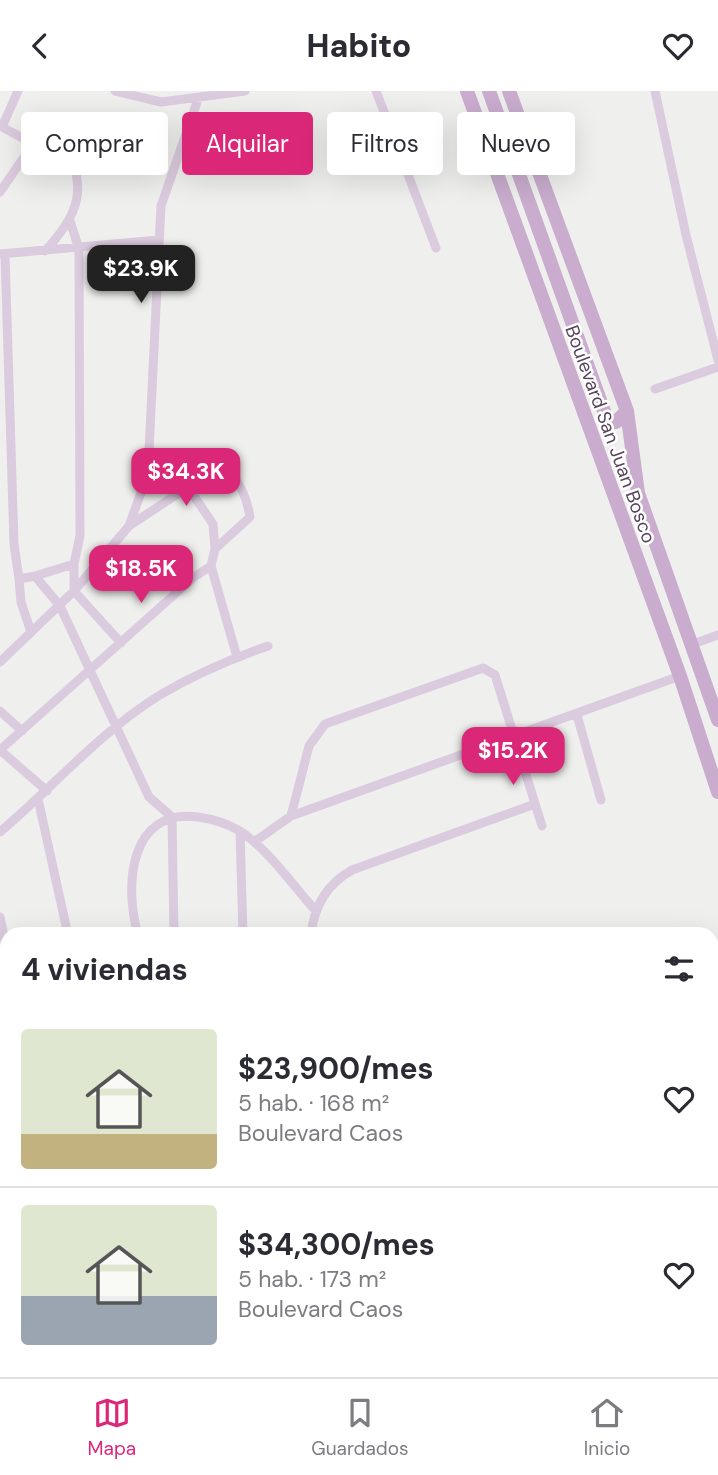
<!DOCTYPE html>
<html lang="es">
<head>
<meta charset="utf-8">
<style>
	:root { --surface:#fff; --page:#f7f7f7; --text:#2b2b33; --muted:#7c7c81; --line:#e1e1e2; --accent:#db2777 }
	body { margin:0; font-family:"DM Sans",sans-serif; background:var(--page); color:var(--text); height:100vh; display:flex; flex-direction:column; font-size:26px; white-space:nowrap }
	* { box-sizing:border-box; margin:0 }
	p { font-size:23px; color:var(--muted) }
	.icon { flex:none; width:38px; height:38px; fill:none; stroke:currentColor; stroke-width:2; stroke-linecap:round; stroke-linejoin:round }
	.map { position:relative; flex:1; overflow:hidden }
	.sheet { position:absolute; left:0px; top:836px; width:719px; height:450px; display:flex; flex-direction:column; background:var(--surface); border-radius:21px 21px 0 0; box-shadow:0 7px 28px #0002 }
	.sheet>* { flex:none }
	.guide { position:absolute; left:21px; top:21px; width:677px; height:63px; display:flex; gap:14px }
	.price { position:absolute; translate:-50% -60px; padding:0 16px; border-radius:14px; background:var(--accent); color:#fff; font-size:23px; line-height:46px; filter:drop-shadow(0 2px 4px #0008) }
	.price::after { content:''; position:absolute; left:50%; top:42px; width:21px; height:16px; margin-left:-10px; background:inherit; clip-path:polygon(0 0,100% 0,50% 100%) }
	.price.on { background:#222; color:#fff }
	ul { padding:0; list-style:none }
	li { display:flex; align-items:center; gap:21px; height:175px; padding:0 21px }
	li+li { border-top:2px solid var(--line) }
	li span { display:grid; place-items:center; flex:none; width:196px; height:140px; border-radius:7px; color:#555 }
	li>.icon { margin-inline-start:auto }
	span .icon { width:84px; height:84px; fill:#fffc; stroke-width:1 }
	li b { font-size:30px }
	h2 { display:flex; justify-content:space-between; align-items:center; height:84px; padding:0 21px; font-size:30px }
	.tag { padding:0 24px; border-radius:7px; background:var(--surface); box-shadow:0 7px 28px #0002; font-size:24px; line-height:63px }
	.tag.on { background:var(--accent); color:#fff }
	header { display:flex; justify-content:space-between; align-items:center; height:91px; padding:0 21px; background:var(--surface); font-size:32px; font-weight:800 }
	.dock { display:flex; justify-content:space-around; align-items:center; height:98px; border-top:2px solid var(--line); background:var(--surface); font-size:19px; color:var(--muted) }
	.dock a { display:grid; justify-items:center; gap:4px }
	.dock .on { color:var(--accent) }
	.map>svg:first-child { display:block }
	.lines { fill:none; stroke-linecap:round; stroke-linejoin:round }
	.minor { stroke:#dbcbde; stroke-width:9 }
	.tertiary { stroke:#dbcbde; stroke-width:10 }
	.primary { stroke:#c9acce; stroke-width:14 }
	.labels { text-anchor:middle; stroke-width:5; stroke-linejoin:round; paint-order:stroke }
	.street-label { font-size:19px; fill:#58455b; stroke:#fff }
</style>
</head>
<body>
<header><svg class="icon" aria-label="back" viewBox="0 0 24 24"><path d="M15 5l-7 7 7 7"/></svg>Habito<svg class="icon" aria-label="heart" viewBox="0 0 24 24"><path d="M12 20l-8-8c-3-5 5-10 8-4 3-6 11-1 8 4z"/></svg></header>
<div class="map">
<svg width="718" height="1286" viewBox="0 0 718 1286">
	<rect width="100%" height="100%" fill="#eff0ed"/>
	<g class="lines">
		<path class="minor" d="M115,0L161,11L245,0
			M376,0L436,157
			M655,0L686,144L718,269
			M0,35L73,74C87,108 68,135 45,160
			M2,36L18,0
			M0,101L33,53
			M70,130L79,158L80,445L74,473V500L121,552
			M0,163L159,149
			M5,163L14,453L19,488L35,485L60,515L149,706L172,726
			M655,298L718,276
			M188,396L217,381H229C242,395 247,408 250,426L215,458
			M129,435L188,396L213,433L215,458L211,475L237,566
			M35,485L74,473
			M19,488L21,511L31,541
			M690,554L718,544
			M0,571L74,500L129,435L143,396L149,360L161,115L198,8
			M0,620L22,640
			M577,624L601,709
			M0,659L194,486L211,475
			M0,659L47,700
			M38,708L68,844
			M291,725L309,655L325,633L483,577L495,584L542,735
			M172,726L174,844
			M240,740L243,844
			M0,741C53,696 101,640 160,604C194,584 231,568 268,555
			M254,751L291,725L680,585
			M0,826L7,860
			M138,844C124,795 129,717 198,726C212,728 226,732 238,739C266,755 294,796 316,820
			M311,844C314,815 327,793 352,779L535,713
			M0,944L7,942
			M0,1105H7
			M0,1141L7,1143
			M0,1208L7,1210
			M378,1279L394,1286
			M550,1279L570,1286
			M36,1286L37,1279
			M450,1286L453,1279"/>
		<path class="tertiary" d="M712,1157L718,1151
			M712,1180L718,1174
			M588,1286L595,1279
			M609,1286L615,1279"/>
		<path class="primary" d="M467,0L680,585L718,701
			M489,0L605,323L610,330L616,331L627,320
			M509,0L627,320L638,402L718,629"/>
	</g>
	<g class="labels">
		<g class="street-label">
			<text transform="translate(611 343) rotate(70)" y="7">Boulevard San Juan Bosco</text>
		</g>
	</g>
</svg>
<b class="price on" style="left:141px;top:214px">$23.9K</b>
<b class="price" style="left:186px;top:417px">$34.3K</b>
<b class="price" style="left:141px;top:514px">$18.5K</b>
<b class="price" style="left:513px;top:696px">$15.2K</b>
<div class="guide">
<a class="tag">Comprar</a>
<a class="tag on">Alquilar</a>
<a class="tag">Filtros</a>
<a class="tag">Nuevo</a>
</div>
<section class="sheet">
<h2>4 viviendas<svg class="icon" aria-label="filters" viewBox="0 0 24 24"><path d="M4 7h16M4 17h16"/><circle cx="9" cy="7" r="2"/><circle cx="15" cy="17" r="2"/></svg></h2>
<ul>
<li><span style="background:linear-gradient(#dfe7d0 75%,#c2b280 0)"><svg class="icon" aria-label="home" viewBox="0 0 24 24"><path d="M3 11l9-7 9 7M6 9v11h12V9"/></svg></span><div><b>$23,900/mes</b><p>5 hab. · 168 m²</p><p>Boulevard Caos</p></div><svg class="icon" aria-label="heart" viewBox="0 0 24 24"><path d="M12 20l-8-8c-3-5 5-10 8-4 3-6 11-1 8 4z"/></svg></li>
<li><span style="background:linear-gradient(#dfe7d0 65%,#9aa5b1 0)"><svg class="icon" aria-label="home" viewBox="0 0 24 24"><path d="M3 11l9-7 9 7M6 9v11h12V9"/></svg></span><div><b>$34,300/mes</b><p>5 hab. · 173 m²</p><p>Boulevard Caos</p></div><svg class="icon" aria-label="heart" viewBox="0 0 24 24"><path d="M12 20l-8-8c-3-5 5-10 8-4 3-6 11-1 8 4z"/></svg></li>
</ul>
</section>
</div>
<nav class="dock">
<a class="on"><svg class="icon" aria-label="map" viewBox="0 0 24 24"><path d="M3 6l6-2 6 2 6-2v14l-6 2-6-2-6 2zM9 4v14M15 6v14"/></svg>Mapa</a>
<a><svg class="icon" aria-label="saved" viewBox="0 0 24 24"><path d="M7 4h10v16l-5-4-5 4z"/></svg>Guardados</a>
<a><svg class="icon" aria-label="home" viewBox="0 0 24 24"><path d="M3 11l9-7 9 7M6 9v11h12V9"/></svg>Inicio</a>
</nav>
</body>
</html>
